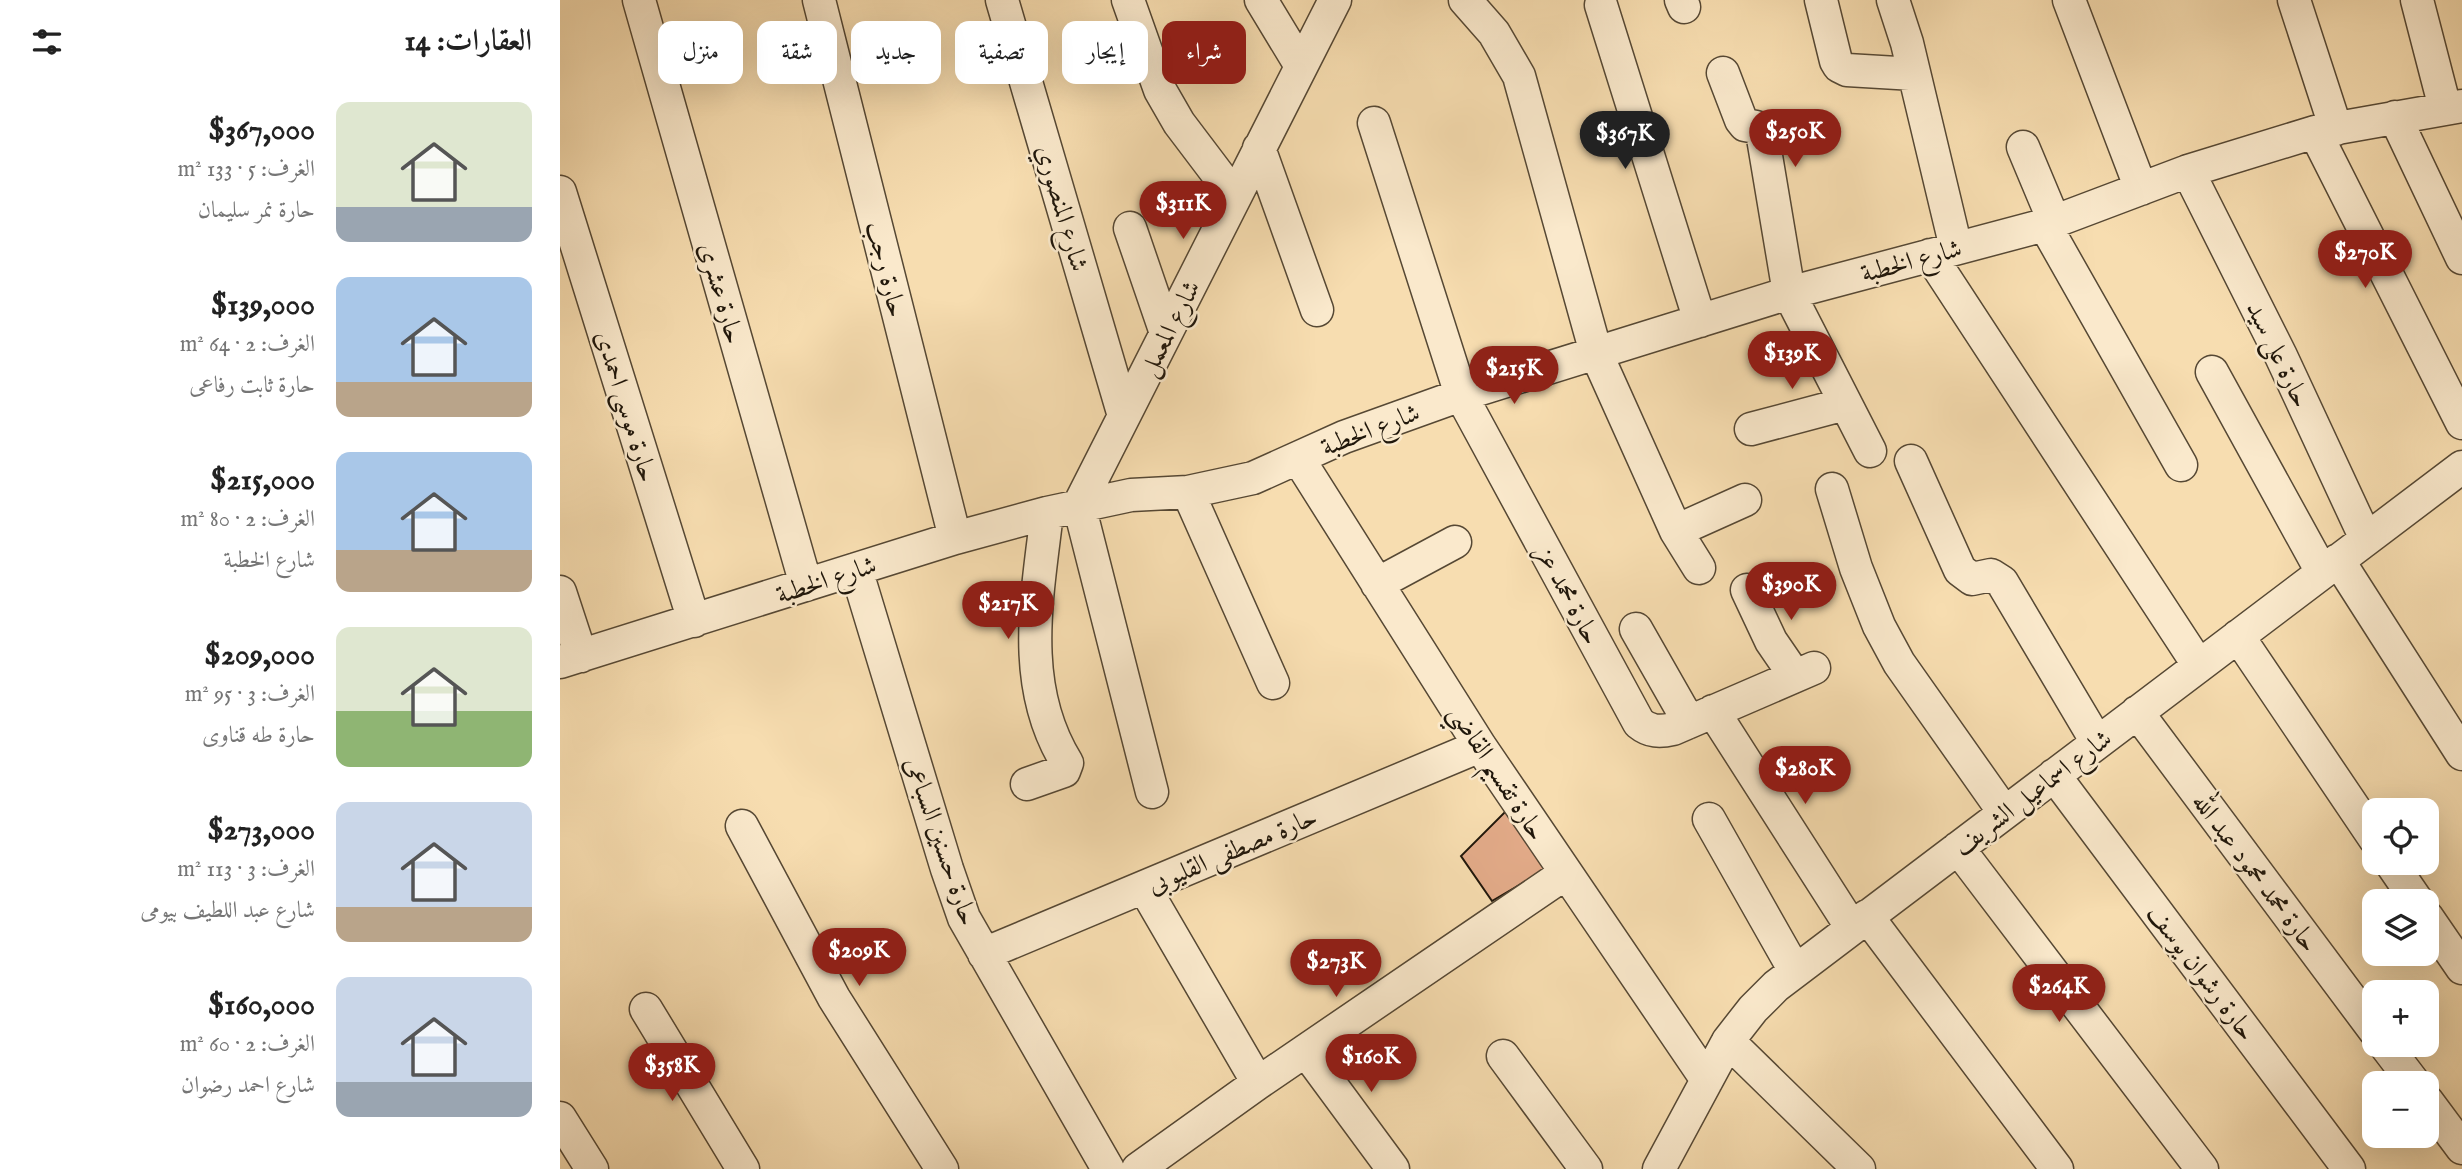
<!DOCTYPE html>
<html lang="ar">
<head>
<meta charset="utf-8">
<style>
	:root { --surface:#fff; --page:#f2f2f2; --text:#222; --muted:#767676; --accent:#8f2418 }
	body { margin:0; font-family:"IM FELL English",Amiri,serif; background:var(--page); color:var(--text); direction:rtl; height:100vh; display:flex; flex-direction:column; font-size:26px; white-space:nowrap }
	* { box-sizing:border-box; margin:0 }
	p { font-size:23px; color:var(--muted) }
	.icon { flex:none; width:38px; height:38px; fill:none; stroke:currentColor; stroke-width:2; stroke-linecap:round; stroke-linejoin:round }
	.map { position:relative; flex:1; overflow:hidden; direction:ltr }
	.side { display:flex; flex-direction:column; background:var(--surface); width:560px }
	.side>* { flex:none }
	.guide { position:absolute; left:21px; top:21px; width:665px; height:63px; direction:rtl; display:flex; gap:14px }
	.buttons { position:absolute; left:1802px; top:798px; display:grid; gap:14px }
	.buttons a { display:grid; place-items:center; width:77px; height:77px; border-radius:14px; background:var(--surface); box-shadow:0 7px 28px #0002; font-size:35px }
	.price { position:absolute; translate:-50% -60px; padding:0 16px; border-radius:24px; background:var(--accent); color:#fff; font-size:23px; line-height:46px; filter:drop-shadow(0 2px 4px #0008) }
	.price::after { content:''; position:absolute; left:50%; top:42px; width:21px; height:16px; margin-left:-10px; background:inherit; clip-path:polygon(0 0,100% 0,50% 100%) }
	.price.current { background:#222; color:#fff }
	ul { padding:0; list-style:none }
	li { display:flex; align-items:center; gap:21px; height:175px; padding:0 28px }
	li span { display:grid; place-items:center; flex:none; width:196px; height:140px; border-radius:14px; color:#555 }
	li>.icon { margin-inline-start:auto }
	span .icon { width:84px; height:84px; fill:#fffc; stroke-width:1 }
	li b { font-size:30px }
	h2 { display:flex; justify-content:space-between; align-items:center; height:84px; padding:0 28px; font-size:30px }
	.pill { padding:0 24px; border-radius:14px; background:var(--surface); box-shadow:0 7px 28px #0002; font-size:24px; line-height:63px }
	.pill.current { background:var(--accent); color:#fff }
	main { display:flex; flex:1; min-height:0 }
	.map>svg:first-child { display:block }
	.building { fill:#e3ab89; stroke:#20170b; stroke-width:2 }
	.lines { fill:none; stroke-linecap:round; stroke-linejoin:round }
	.street-casing { stroke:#564834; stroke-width:35 }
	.street { stroke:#fae9cc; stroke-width:32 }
	.labels { text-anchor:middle; stroke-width:5; stroke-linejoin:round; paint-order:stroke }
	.street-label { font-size:26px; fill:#20170b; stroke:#fae9cc }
</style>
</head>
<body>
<main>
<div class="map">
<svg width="1902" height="1169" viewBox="0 0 1902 1169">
	<rect width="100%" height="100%" fill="#f7ddb0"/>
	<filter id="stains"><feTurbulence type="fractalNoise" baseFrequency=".00286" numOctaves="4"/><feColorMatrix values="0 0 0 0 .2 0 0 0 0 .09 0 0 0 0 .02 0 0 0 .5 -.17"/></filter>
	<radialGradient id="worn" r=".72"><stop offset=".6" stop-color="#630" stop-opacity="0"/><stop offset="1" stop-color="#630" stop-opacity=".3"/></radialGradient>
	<path class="building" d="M952,805L992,866L932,901L901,856Z"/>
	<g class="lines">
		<defs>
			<path id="street" d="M79,0L246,585
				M259,0L395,538
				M442,0L564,416
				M568,0L600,90L619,123L675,197
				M701,0L741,66
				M905,0L934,33L959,76L1036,353L1116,531L1139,568
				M1121,0L1124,7
				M1261,0L1276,61L1279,66L1287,70L1354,74
				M1333,0L1347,43L1396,248
				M1509,0L1581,189
				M1734,0L1776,129
				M1857,0L1885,108
				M1041,5L1140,321
				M1163,73L1181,120L1185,125L1196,127L1202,132L1229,293L1310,451
				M1835,117L1902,258
				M814,123L901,395L1079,723C1090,732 1100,732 1113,729L1254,668
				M1755,132L1902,423
				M1463,147L1494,221
				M699,148L757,310
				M1628,171L1721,356L1806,539
				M0,192L134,621
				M1485,225L1621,465
				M570,228L606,333
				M1370,255L1639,666
				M1652,372L1762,572
				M1191,429L1285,404
				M738,458L920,746L1147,1080
				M1351,461L1400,570L1412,579L1431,575L1442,582L1537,742
				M1272,489L1296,568L1319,626L1339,663L1444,812
				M628,492L713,683
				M1116,531L1185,500
				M1778,560L1902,754
				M296,569L387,869L404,918L548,1169
				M817,584L895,542
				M1187,590L1211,641L1235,676
				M0,592L21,656
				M1076,629L1129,722
				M1678,636L1815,839
				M0,662L395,538L487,513L571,495L628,492L693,478L784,437L901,395L1229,293L1485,225L1628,171L1755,132L1902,106
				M1153,711L1292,928
				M1577,712L1815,1031
				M1494,775L1789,1169
				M467,784L504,771L507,763C459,686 477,598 487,513
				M592,792L519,505L775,0
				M1149,819L1235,971
				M182,826L274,998L382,1169
				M1398,848L1642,1169
				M1831,863L1857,901
				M584,887L698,1083
				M1307,916L1497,1169
				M1867,917L1902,968
				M424,954L920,746
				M86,1009L183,1169
				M1168,1041L1299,1169
				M1825,1045L1854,1083
				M746,1051L833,1169
				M943,1056L1026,1169
				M1867,1101L1902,1148
				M0,1118L32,1169
				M578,1169L698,1083L1006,873
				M1099,1169L1168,1041L1193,1009L1216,986L1902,467"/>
		</defs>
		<use href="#street" class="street-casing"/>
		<use href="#street" class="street"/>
	</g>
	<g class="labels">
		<g class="street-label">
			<text transform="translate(503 208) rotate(74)" y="9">شارع المنصوري</text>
			<text transform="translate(1351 260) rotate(-15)" y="9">شارع الخطبة</text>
			<text transform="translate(327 269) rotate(76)" y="9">حارة رجب</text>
			<text transform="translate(162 293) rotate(74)" y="9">حارة عشرى</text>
			<text transform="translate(609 328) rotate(-63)" y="9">شارع المعمل</text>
			<text transform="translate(1719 354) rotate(64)" y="9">حارة على سيد</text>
			<text transform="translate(67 406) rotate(73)" y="9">حارة موسى احمدى</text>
			<text transform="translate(810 429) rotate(-21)" y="9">شارع الخطبة</text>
			<text transform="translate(266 579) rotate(-18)" y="9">شارع الخطبة</text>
			<text transform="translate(1009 594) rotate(62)" y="9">حارة محمد عز</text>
			<text transform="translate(938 772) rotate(57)" y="9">حارة تقسيم القاضي</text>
			<text transform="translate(1472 792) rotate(-37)" y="9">شارع اسماعيل الشريف</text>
			<text transform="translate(382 841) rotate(71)" y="9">حارة حسنين السباعى</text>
			<text transform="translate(672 850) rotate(-23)" y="9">حارة مصطفى القليوبى</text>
			<text transform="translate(1696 872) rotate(53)" y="9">حارة محمد محمود عبد الله</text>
			<text transform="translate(1642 972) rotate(53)" y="9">حارة رشوان يوسف</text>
		</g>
	</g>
	<rect width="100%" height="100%" filter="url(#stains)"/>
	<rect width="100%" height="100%" fill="url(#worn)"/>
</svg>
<div class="buttons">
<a><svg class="icon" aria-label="locate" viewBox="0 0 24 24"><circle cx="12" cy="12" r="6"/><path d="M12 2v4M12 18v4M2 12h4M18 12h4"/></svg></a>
<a><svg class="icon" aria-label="layers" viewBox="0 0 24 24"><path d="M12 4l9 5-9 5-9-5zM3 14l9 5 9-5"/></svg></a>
<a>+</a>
<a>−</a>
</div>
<b class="price" style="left:1235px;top:169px">$250K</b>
<b class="price current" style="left:1065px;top:171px">$367K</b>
<b class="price" style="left:623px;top:241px">$311K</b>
<b class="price" style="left:1805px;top:290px">$270K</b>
<b class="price" style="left:1232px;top:391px">$139K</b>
<b class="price" style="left:954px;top:406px">$215K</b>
<b class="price" style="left:1231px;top:622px">$390K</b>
<b class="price" style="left:448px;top:641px">$217K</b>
<b class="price" style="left:1245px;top:806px">$280K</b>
<b class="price" style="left:299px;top:988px">$209K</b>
<b class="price" style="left:776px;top:999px">$273K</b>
<b class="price" style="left:1499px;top:1024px">$264K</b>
<b class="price" style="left:811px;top:1094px">$160K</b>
<b class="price" style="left:112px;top:1103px">$358K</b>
<div class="guide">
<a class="pill current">شراء</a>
<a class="pill">إيجار</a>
<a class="pill">تصفية</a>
<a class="pill">جديد</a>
<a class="pill">شقة</a>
<a class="pill">منزل</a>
</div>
</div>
<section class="side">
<h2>العقارات: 14<svg class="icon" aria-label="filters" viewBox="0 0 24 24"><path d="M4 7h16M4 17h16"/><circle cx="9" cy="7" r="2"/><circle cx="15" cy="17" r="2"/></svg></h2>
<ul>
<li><span style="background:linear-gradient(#dfe7d0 75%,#9aa5b1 0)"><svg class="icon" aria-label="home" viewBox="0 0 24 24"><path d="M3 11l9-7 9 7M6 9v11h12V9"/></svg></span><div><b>$367,000</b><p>الغرف: 5 · 133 m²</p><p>حارة نمر سليمان</p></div></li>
<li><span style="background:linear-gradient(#a9c7e8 75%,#b9a48a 0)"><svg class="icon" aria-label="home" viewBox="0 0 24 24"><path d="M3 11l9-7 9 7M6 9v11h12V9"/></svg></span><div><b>$139,000</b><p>الغرف: 2 · 64 m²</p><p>حارة ثابت رفاعى</p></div></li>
<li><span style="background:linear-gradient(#a9c7e8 70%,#b9a48a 0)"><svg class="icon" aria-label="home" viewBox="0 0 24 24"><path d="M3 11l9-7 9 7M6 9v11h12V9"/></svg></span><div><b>$215,000</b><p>الغرف: 2 · 80 m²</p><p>شارع الخطبة</p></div></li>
<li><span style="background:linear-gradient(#dfe7d0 60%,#8fb573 0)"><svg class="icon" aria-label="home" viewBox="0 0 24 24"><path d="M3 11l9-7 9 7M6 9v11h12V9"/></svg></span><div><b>$209,000</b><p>الغرف: 3 · 95 m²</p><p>حارة طه قناوى</p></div></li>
<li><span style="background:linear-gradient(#c9d6e8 75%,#b9a48a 0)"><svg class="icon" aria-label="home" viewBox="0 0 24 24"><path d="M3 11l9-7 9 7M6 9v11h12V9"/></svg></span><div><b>$273,000</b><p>الغرف: 3 · 113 m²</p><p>شارع عبد اللطيف بيومى</p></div></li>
<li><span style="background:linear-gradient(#c9d6e8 75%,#9aa5b1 0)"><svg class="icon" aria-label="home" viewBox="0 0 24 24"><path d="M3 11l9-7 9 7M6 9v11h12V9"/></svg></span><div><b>$160,000</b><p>الغرف: 2 · 60 m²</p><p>شارع احمد رضوان</p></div></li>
</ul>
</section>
</main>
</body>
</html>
